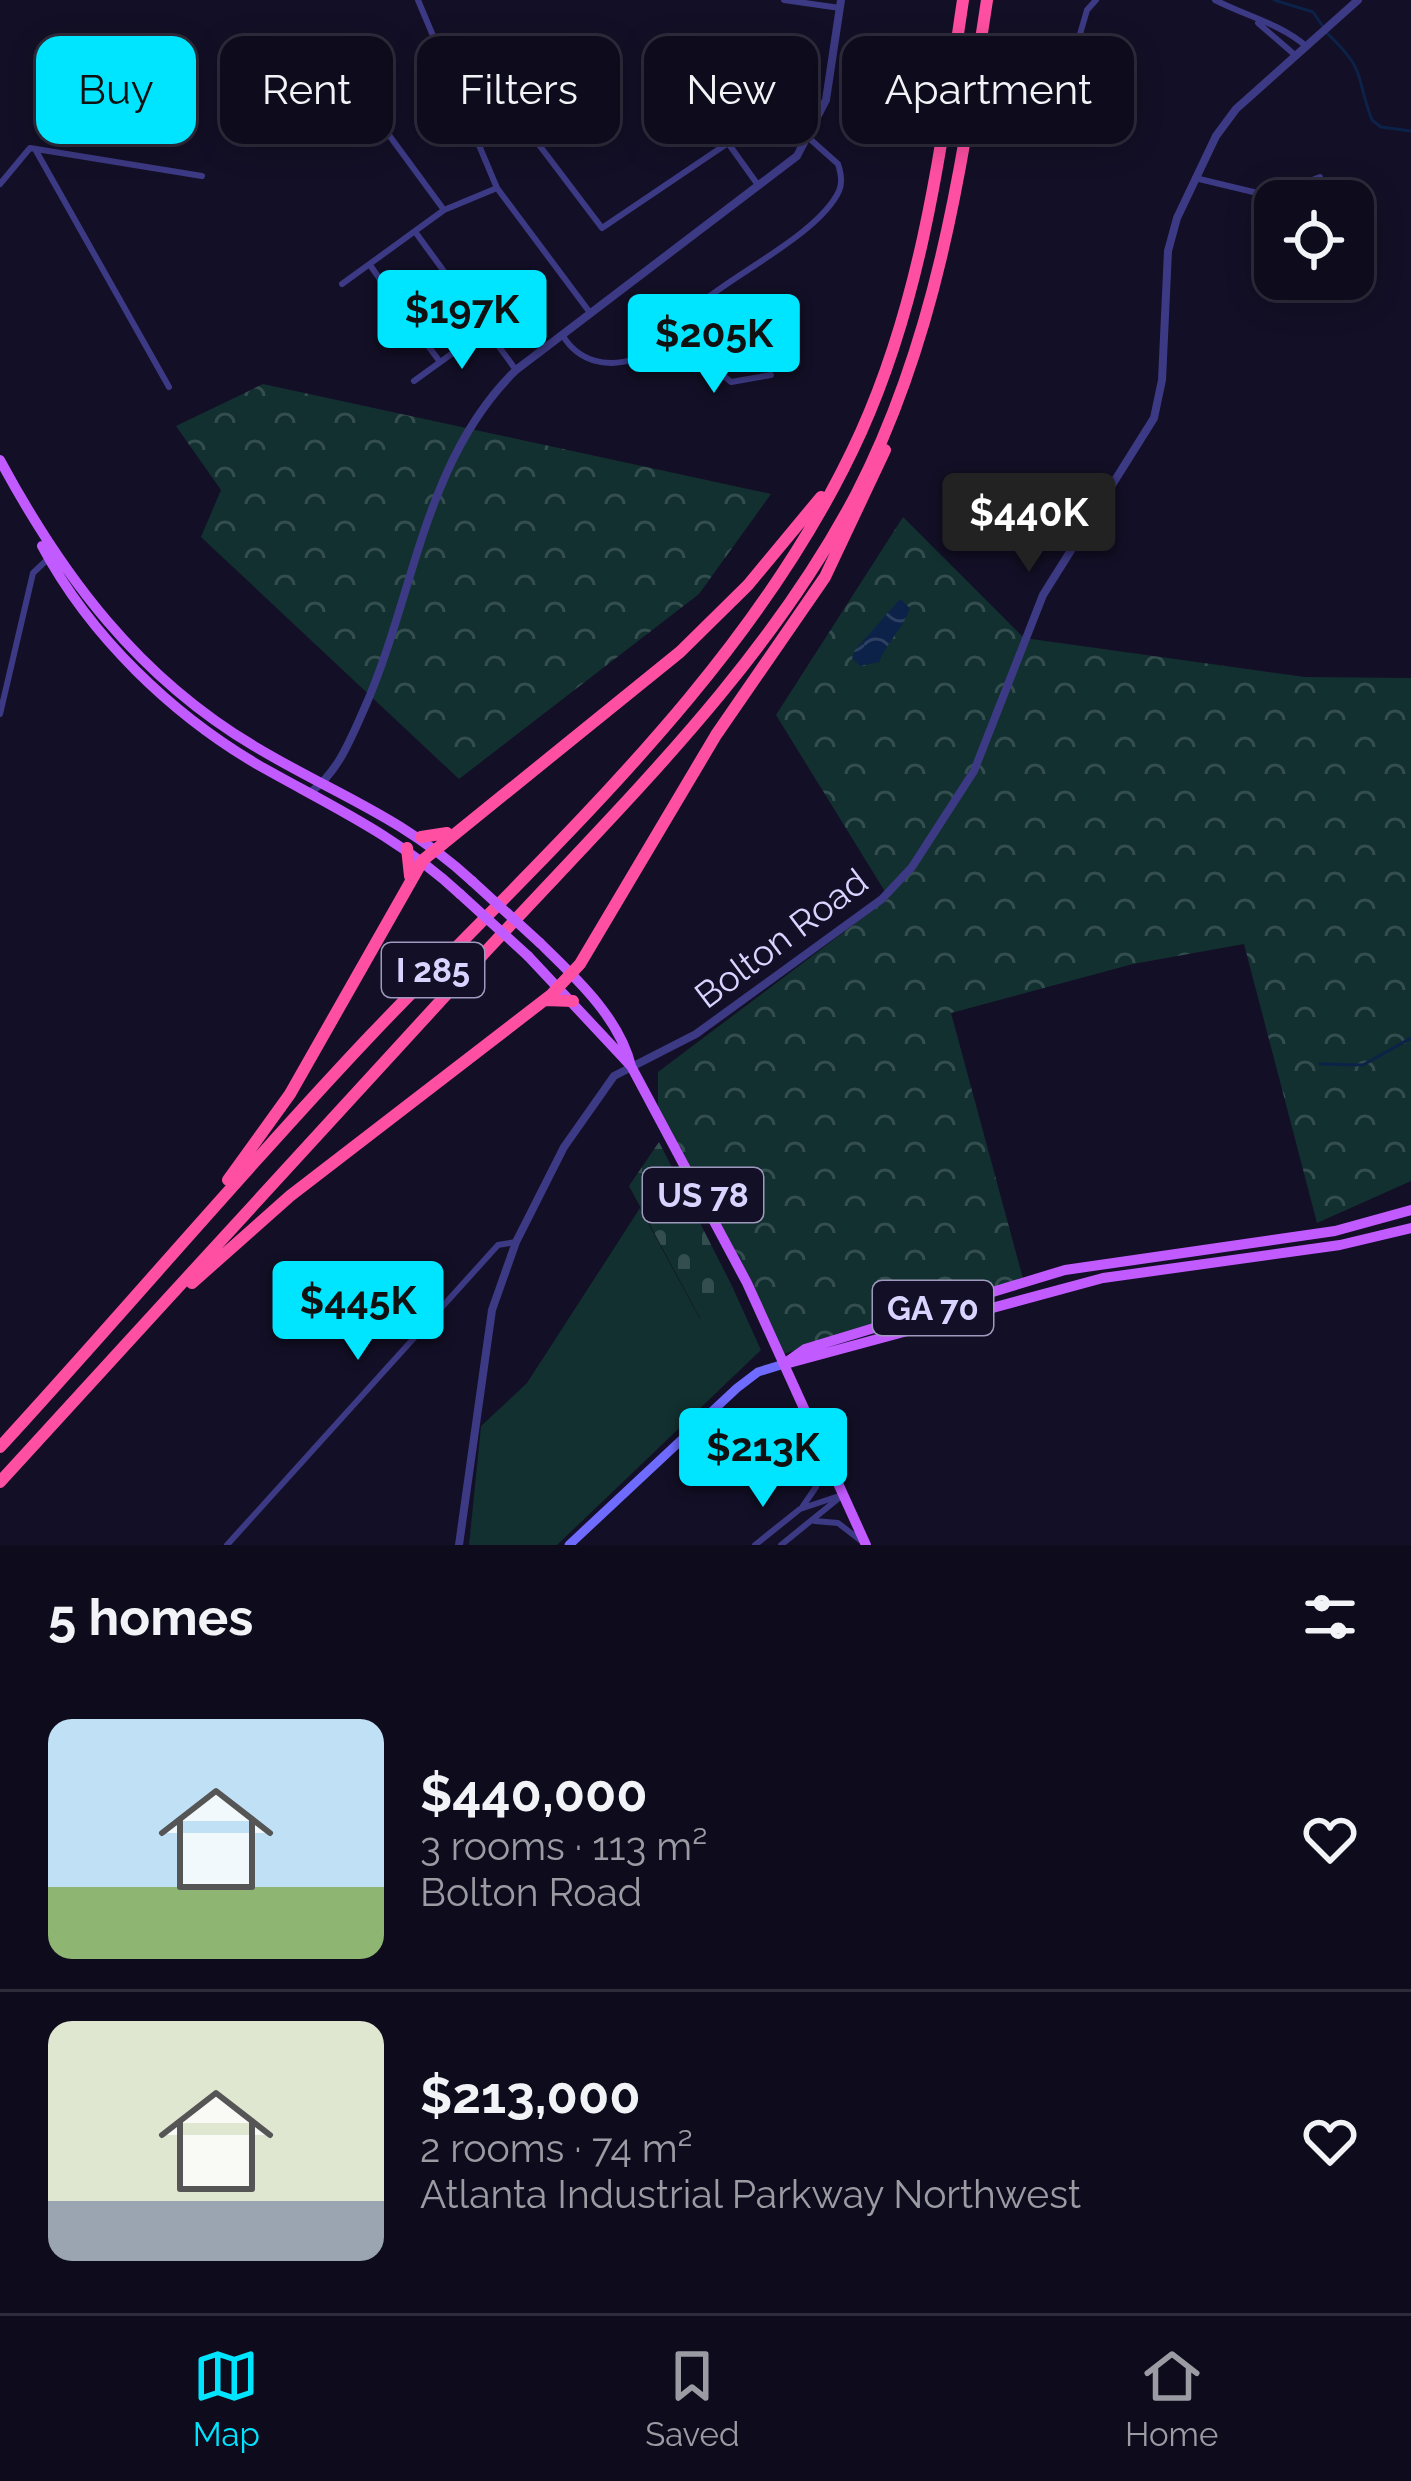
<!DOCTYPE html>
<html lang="en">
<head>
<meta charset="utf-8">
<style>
	:root { --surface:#0e0b1c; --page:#1c1929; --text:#f1f3f6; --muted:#9b9ba3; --line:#2e2b3b; --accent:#00e5ff }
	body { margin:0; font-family:Raleway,sans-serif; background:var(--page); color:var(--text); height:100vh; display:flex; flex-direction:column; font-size:45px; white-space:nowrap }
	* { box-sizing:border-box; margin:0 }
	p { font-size:39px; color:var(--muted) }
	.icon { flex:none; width:66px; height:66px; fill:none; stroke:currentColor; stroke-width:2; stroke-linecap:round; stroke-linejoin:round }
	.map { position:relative; height:1545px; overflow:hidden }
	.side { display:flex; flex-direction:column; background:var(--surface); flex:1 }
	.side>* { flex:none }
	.guide { position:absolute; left:36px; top:36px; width:1341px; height:108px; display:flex; gap:24px }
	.buttons { position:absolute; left:1254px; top:180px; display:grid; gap:24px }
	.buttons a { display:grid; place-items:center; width:120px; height:120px; border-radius:24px; background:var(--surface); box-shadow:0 6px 30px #0003,0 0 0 3px var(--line); font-size:60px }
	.price { position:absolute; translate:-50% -102px; padding:0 27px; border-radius:12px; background:var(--accent); color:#111; font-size:39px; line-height:78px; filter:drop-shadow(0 3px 6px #0008) }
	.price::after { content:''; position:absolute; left:50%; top:72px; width:36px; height:27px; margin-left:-18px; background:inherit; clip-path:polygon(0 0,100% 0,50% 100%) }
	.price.selected { background:#222; color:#fff }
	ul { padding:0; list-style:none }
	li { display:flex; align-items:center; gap:36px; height:300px; padding:0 48px }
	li+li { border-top:3px solid var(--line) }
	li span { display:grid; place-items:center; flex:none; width:336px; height:240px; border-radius:24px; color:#555 }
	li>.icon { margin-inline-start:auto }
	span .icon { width:144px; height:144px; fill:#fffc; stroke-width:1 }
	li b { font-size:51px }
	h2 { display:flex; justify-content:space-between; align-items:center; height:144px; padding:0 48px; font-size:51px }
	.tag { padding:0 42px; border-radius:24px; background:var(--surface); box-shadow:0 6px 30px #0003,0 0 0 3px var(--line); font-size:42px; line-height:108px }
	.tag.selected { background:var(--accent); color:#111 }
	.tab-bar { display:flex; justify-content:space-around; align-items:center; height:168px; border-top:3px solid var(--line); background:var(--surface); font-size:33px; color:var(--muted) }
	.tab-bar a { display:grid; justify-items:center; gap:6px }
	.tab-bar .selected { color:var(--accent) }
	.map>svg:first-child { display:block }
	.green { fill:#12302f }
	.forest { fill:url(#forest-crowns) }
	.cemetery { fill:url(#cemetery-stones) }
	.water { fill:url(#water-waves) }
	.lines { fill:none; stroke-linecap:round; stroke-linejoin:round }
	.stream { stroke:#0c2248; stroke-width:3 }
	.minor { stroke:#3d3a85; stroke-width:6 }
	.tertiary { stroke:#3d3a85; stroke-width:8 }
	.secondary { stroke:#6f6bff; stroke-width:9 }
	.primary { stroke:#c25bff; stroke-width:10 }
	.motorway { stroke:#ff4fa3; stroke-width:12 }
	.primary-bridge { stroke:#c25bff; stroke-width:10 }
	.labels { text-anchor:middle; stroke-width:12; stroke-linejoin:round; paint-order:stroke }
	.shield { fill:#130f26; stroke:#9e99be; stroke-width:3 }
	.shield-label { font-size:33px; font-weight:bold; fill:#d9d4ff }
	.street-label { font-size:36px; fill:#d9d4ff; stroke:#130f26 }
</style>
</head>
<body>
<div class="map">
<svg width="1411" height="1545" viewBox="0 0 1411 1545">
	<defs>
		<pattern id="forest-crowns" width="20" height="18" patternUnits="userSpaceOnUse" patternTransform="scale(3)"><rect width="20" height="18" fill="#12302f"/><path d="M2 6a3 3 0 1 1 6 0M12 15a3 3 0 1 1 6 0" fill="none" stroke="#344d4e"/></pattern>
		<pattern id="cemetery-stones" width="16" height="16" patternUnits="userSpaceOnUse" patternTransform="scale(3)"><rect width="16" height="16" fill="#12302f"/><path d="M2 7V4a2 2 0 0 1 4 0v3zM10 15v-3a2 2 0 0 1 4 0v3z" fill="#344d4e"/></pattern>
		<pattern id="water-waves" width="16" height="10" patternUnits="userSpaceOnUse" patternTransform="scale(3)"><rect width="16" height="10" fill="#0c2248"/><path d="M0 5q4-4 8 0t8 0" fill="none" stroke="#2f4163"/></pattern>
	</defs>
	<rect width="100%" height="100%" fill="#130f26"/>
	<path class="green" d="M640,1208L700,1319L732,1286L761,1350L557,1545H469L481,1426L527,1383Z"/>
	<path class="forest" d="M263,384L771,494L699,594L459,779L201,537L221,490L176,426Z
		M903,517L1024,638L1305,677L1411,678V1181L1317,1223L1244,944L1133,964L951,1013L1025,1286L779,1355L658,1118V1072L889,898L776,715Z"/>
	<path class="cemetery" d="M659,1142L732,1286L701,1320L629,1186Z"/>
	<path class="water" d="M900,599L910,608C904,627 887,642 879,662L860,666L852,658L855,650Z"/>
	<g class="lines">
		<path class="stream" d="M1274,0L1313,12L1322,25
			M1327,33C1368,73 1354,72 1372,120L1381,127L1411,131
			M1320,1064L1363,1065L1411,1038"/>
		<path class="minor" d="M418,0L497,188L591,314
			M784,0L840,8
			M1215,0C1246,16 1279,23 1306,46
			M1258,23L1295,55
			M1069,72L1087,10L1096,0
			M305,80L364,101L444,210
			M467,119L497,111L524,125L602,228L728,143L758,185
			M35,149L169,387
			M1195,178L1270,196L1320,177
			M0,184L30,148L202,176
			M416,233L516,370
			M370,265L395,301
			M342,284L444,210L497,188
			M409,320L440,362
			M675,335L731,382L771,375
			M563,336C579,362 607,368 635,359C666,350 675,326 696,307C733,274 819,234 839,191C843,182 841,173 838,164L810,139
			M414,381L486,329
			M0,714L33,573L51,556
			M803,1506L816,1487V1446
			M815,1521L838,1523L860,1540
			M227,1545L498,1245L516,1242
			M755,1545L800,1509L842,1495
			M781,1545L839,1498"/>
		<path class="tertiary" d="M311,792C339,771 351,738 365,707C415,593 424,460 516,370L797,156L826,100L841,0
			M459,1545L492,1310L516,1242L564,1147L614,1076L696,1034L882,899L912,867L974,771L1043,595L1154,418L1162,380L1168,251L1177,218L1216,136L1236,109L1358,0"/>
		<path class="secondary" d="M569,1545L737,1388L758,1372L784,1364"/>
		<path class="primary" d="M0,460C63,577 138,677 254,746C334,794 401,816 472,881
			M42,546C90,636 172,715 260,766C331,806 399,837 460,894
			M540,943C575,977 619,1017 631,1066L747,1283L866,1545
			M528,956L631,1066
			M789,1363L1103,1278L1340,1245L1411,1228
			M784,1364L805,1349L1065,1270L1335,1231L1411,1210"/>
		<path class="motorway" d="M421,837L447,833
			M407,848L410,876
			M545,1000L573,1001
			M228,1180L290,1094L423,860L680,652L748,585L821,497
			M192,1283L290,1196L551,995L580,964L716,735L825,577L885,450
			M0,1447C125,1311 244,1169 371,1035C548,849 754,669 861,432C923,294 941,147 963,0
			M0,1482C163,1304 326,1125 489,948C621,805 766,667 857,493C937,337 961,171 987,0"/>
		<path class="primary-bridge" d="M472,881L540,943
			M460,894L528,956"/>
	</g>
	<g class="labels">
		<g class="shield">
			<rect x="382" y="943" width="102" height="54" rx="9"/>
			<rect x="643" y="1168" width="120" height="54" rx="9"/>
			<rect x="873" y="1281" width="120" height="54" rx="9"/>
		</g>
		<g class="shield-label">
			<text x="433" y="982">I 285</text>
			<text x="703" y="1207">US 78</text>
			<text x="933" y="1320">GA 70</text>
		</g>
		<g class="street-label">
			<text transform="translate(781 938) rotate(-37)" y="13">Bolton Road</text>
		</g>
	</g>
</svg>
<div class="buttons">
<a><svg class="icon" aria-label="locate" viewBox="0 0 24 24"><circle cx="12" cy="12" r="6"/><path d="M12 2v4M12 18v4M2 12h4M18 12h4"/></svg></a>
</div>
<b class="price" style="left:462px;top:372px">$197K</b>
<b class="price" style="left:714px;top:396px">$205K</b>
<b class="price selected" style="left:1029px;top:575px">$440K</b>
<b class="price" style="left:358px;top:1363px">$445K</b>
<b class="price" style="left:763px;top:1510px">$213K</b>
<div class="guide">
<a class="tag selected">Buy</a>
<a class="tag">Rent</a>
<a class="tag">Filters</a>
<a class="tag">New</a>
<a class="tag">Apartment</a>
</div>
</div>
<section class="side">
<h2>5 homes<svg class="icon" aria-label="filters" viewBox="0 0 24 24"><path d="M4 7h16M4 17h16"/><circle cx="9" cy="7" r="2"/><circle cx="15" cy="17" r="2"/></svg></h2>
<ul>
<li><span style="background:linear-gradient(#bfe0f5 70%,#8fb573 0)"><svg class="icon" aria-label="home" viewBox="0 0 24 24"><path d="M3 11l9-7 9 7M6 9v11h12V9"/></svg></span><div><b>$440,000</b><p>3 rooms · 113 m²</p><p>Bolton Road</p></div><svg class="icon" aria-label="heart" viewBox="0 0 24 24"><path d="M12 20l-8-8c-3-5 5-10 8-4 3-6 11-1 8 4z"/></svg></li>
<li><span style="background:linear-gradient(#dfe7d0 75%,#9aa5b1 0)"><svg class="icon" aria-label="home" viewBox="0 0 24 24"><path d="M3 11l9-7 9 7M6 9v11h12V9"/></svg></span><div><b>$213,000</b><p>2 rooms · 74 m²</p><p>Atlanta Industrial Parkway Northwest</p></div><svg class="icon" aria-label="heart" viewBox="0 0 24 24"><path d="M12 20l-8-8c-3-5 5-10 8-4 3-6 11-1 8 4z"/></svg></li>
</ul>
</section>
<nav class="tab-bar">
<a class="selected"><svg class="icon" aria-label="map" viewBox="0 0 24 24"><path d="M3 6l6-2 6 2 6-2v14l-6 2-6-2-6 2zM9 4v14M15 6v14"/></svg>Map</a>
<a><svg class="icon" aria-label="saved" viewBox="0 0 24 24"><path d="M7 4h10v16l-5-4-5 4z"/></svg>Saved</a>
<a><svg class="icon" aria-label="home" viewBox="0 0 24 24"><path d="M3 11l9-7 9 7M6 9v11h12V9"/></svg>Home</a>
</nav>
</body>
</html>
